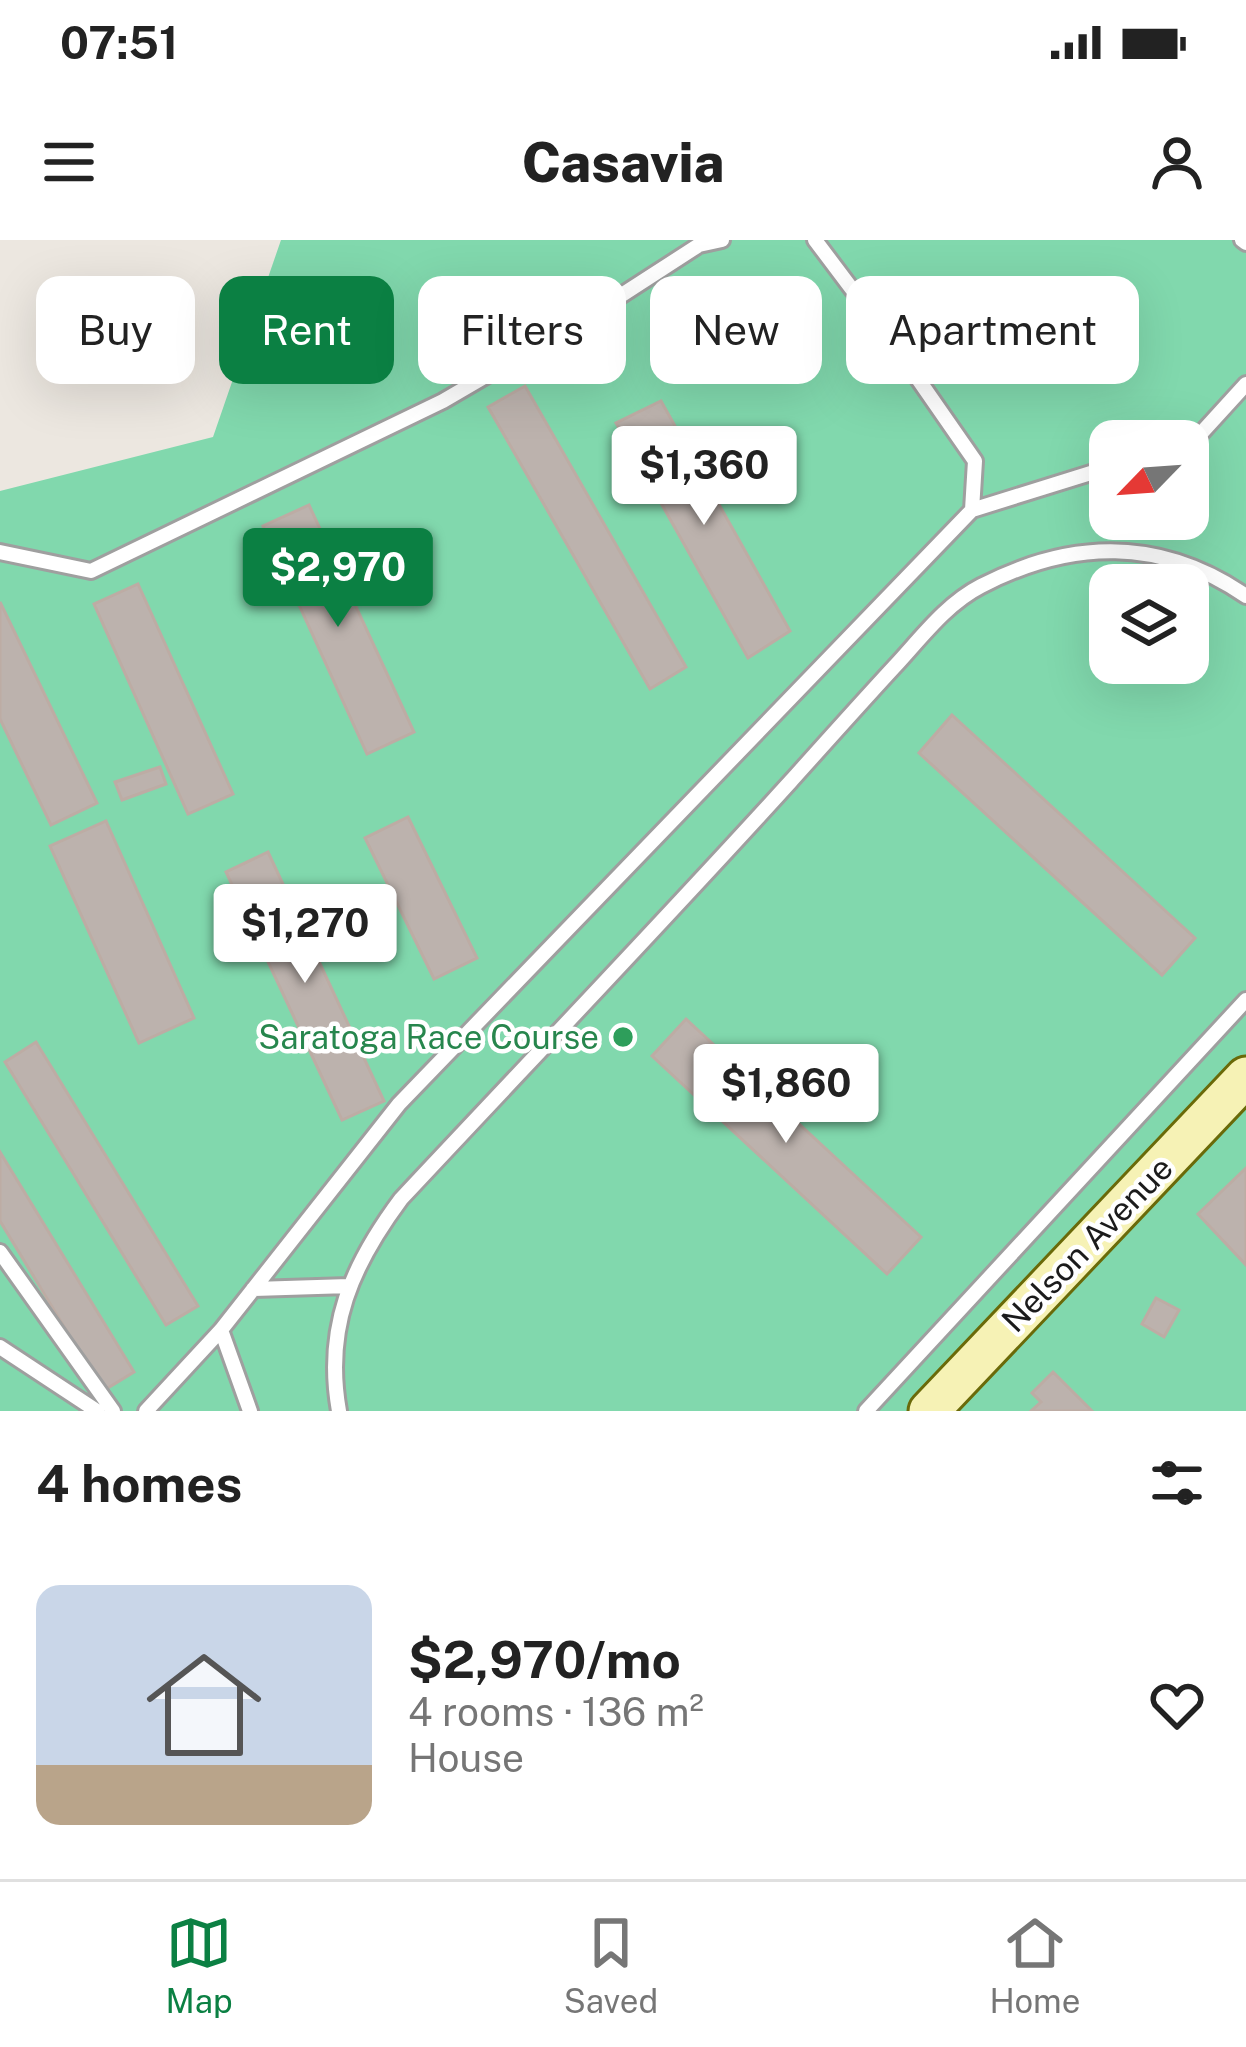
<!DOCTYPE html>
<html lang="en">
<head>
<meta charset="utf-8">
<style>
	:root { --surface:#fff; --page:#f2f2f2; --text:#222; --muted:#767676; --line:#e0e0e0; --accent:#0b8043 }
	body { margin:0; font-family:"Public Sans",sans-serif; background:var(--page); color:var(--text); height:100vh; display:flex; flex-direction:column; font-size:45px; white-space:nowrap }
	* { box-sizing:border-box; margin:0 }
	p { font-size:39px; color:var(--muted) }
	.icon { flex:none; width:66px; height:66px; fill:none; stroke:currentColor; stroke-width:2; stroke-linecap:round; stroke-linejoin:round }
	.map { position:relative; height:1171px; overflow:hidden }
	.panel { display:flex; flex-direction:column; background:var(--surface); flex:1 }
	.panel>* { flex:none }
	.top-card { position:absolute; left:36px; top:36px; width:1176px; height:108px; display:flex; gap:24px }
	.needle { width:78px; rotate:245deg }
	.buttons { position:absolute; left:1089px; top:180px; display:grid; gap:24px }
	.buttons a { display:grid; place-items:center; width:120px; height:120px; border-radius:24px; background:var(--surface); box-shadow:0 12px 48px #0002; font-size:60px }
	.price { position:absolute; translate:-50% -102px; padding:0 27px; border-radius:12px; background:#fff; color:#222; font-size:39px; line-height:78px; filter:drop-shadow(0 3px 6px #0008) }
	.price::after { content:''; position:absolute; left:50%; top:72px; width:36px; height:27px; margin-left:-18px; background:inherit; clip-path:polygon(0 0,100% 0,50% 100%) }
	.price.active { background:var(--accent); color:#fff }
	ul { padding:0; list-style:none }
	li { display:flex; align-items:center; gap:36px; height:300px; padding:0 36px }
	li+li { border-top:3px solid var(--line) }
	li span { display:grid; place-items:center; flex:none; width:336px; height:240px; border-radius:24px; color:#555 }
	li>.icon { margin-inline-start:auto }
	span .icon { width:144px; height:144px; fill:#fffc; stroke-width:1 }
	li b { font-size:51px }
	h2 { display:flex; justify-content:space-between; align-items:center; height:144px; padding:0 36px; font-size:51px }
	.tag { padding:0 42px; border-radius:24px; background:var(--surface); box-shadow:0 12px 48px #0002; font-size:42px; line-height:108px }
	.tag.active { background:var(--accent); color:#fff }
	.status { display:flex; justify-content:space-between; align-items:center; height:84px; padding:0 60px; background:var(--surface); direction:ltr }
	.status svg { height:33px; fill:currentColor }
	header { display:flex; justify-content:space-between; align-items:center; height:156px; padding:0 36px; background:var(--surface); font-size:54px; font-weight:800 }
	.tabs { display:flex; justify-content:space-around; align-items:center; height:168px; border-top:3px solid var(--line); background:var(--surface); font-size:33px; color:var(--muted) }
	.tabs a { display:grid; justify-items:center; gap:6px }
	.tabs .active { color:var(--accent) }
	.map>svg:first-child { display:block }
	.pitch { fill:#81d8ad; fill-rule:evenodd }
	.building { fill:#bcb2ad; stroke:#bdaca4; stroke-width:3 }
	.lines { fill:none; stroke-linecap:round; stroke-linejoin:round }
	.lane-casing { stroke:#9f9f9f; stroke-width:20 }
	.secondary-casing { stroke:#6a6a09; stroke-width:45 }
	.lane { stroke:#fff; stroke-width:14 }
	.secondary { stroke:#f6f2b5; stroke-width:39 }
	.leisure-dot { fill:#2e9e5b; stroke:#fff; stroke-width:4.5 }
	.labels { text-anchor:middle; stroke-width:9; stroke-linejoin:round; paint-order:stroke }
	.leisure-label { font-size:33px; fill:#27864d; stroke:#fff; text-anchor:end }
	.street-label { font-size:33px; fill:#1b1b1b; stroke:#fff }
</style>
</head>
<body>
<div class="status"><b>07:51</b><svg viewBox="0 0 49 12"><path d="M0 12V9h3v3zM5 12V6h3v6zM10 12V3h3v9zM15 12V0h3v12zM26 1h20v11H26zM47 4h2v5h-2z"/></svg></div>
<header><svg class="icon" aria-label="menu" viewBox="0 0 24 24"><path d="M4 6h16M4 12h16M4 18h16"/></svg>Casavia<svg class="icon" aria-label="person" viewBox="0 0 24 24"><circle cx="12" cy="8" r="4"/><path d="M4 21q1-7 8-7t8 7"/></svg></header>
<div class="map">
<svg width="1246" height="1171" viewBox="0 0 1246 1171">
	<rect width="100%" height="100%" fill="#ece7e0"/>
	<path class="pitch" d="M281,0H1246V1171H0V251L213,197ZM1110,201H1188V279H1110ZM1110,345H1188V423H1110Z"/>
	<path class="building" d="M525,146L686,427L650,449L488,167Z
		M661,161L790,391L748,418L616,183Z
		M309,265L414,492L367,514L263,286Z
		M138,344L233,554L188,574L94,364Z
		M0,362L97,563L51,585L0,479Z
		M952,475L1195,698L1162,735L919,513Z
		M160,527L166,544L122,560L115,542Z
		M408,577L477,718L434,739L365,598Z
		M106,581L194,778L139,803L50,606Z
		M268,612L384,861L342,880L226,632Z
		M686,779L921,997L887,1034L652,816Z
		M36,802L198,1066L166,1085L5,822Z
		M0,912L134,1132L103,1151L0,981Z
		M1246,928V1025L1198,974Z
		M1156,1058L1179,1070L1164,1097L1142,1084Z
		M1053,1132L1092,1171H1031L1041,1162L1032,1153Z"/>
	<g class="lines">
		<defs>
			<path id="lane" d="M815,0L900,113L975,221L972,270
				M1242,0L1246,3
				M1188,203L1195,200L1246,144
				M0,312L91,331L443,161L597,71L699,5L722,0
				M0,1012L113,1171
				M253,1049L349,1046
				M221,1090L250,1171
				M0,1107L97,1171
				M146,1171L221,1090L399,864L972,270L1110,227
				M339,1171C324,1087 352,1025 401,959C531,820 663,682 791,541C826,502 860,464 895,426C921,398 946,364 981,346C1072,299 1160,297 1246,356
				M866,1171L1246,760"/>
			<path id="secondary" d="M929,1171L1246,837"/>
		</defs>
		<use href="#lane" class="lane-casing"/>
		<use href="#secondary" class="secondary-casing"/>
		<use href="#lane" class="lane"/>
		<use href="#secondary" class="secondary"/>
	</g>
	<circle class="leisure-dot" cx="623" cy="797" r="12"/>
	<g class="labels">
		<g class="leisure-label">
			<text x="599" y="809">Saratoga Race Course</text>
		</g>
		<g class="street-label">
			<text transform="translate(1087 1004) rotate(-46)" y="12">Nelson Avenue</text>
		</g>
	</g>
</svg>
<div class="buttons">
<a><svg class="needle" viewBox="-14 -14 28 28"><path d="M0-13l5 13h-10z" fill="#e53935"/><path d="M0 13l5-13h-10z" fill="#767676"/></svg></a>
<a><svg class="icon" aria-label="layers" viewBox="0 0 24 24"><path d="M12 4l9 5-9 5-9-5zM3 14l9 5 9-5"/></svg></a>
</div>
<b class="price" style="left:704px;top:288px">$1,360</b>
<b class="price active" style="left:338px;top:390px">$2,970</b>
<b class="price" style="left:305px;top:746px">$1,270</b>
<b class="price" style="left:786px;top:906px">$1,860</b>
<div class="top-card">
<a class="tag">Buy</a>
<a class="tag active">Rent</a>
<a class="tag">Filters</a>
<a class="tag">New</a>
<a class="tag">Apartment</a>
</div>
</div>
<section class="panel">
<h2>4 homes<svg class="icon" aria-label="filters" viewBox="0 0 24 24"><path d="M4 7h16M4 17h16"/><circle cx="9" cy="7" r="2"/><circle cx="15" cy="17" r="2"/></svg></h2>
<ul>
<li><span style="background:linear-gradient(#c9d6e8 75%,#b9a48a 0)"><svg class="icon" aria-label="home" viewBox="0 0 24 24"><path d="M3 11l9-7 9 7M6 9v11h12V9"/></svg></span><div><b>$2,970/mo</b><p>4 rooms · 136 m²</p><p>House</p></div><svg class="icon" aria-label="heart" viewBox="0 0 24 24"><path d="M12 20l-8-8c-3-5 5-10 8-4 3-6 11-1 8 4z"/></svg></li>
</ul>
</section>
<nav class="tabs">
<a class="active"><svg class="icon" aria-label="map" viewBox="0 0 24 24"><path d="M3 6l6-2 6 2 6-2v14l-6 2-6-2-6 2zM9 4v14M15 6v14"/></svg>Map</a>
<a><svg class="icon" aria-label="saved" viewBox="0 0 24 24"><path d="M7 4h10v16l-5-4-5 4z"/></svg>Saved</a>
<a><svg class="icon" aria-label="home" viewBox="0 0 24 24"><path d="M3 11l9-7 9 7M6 9v11h12V9"/></svg>Home</a>
</nav>
</body>
</html>
